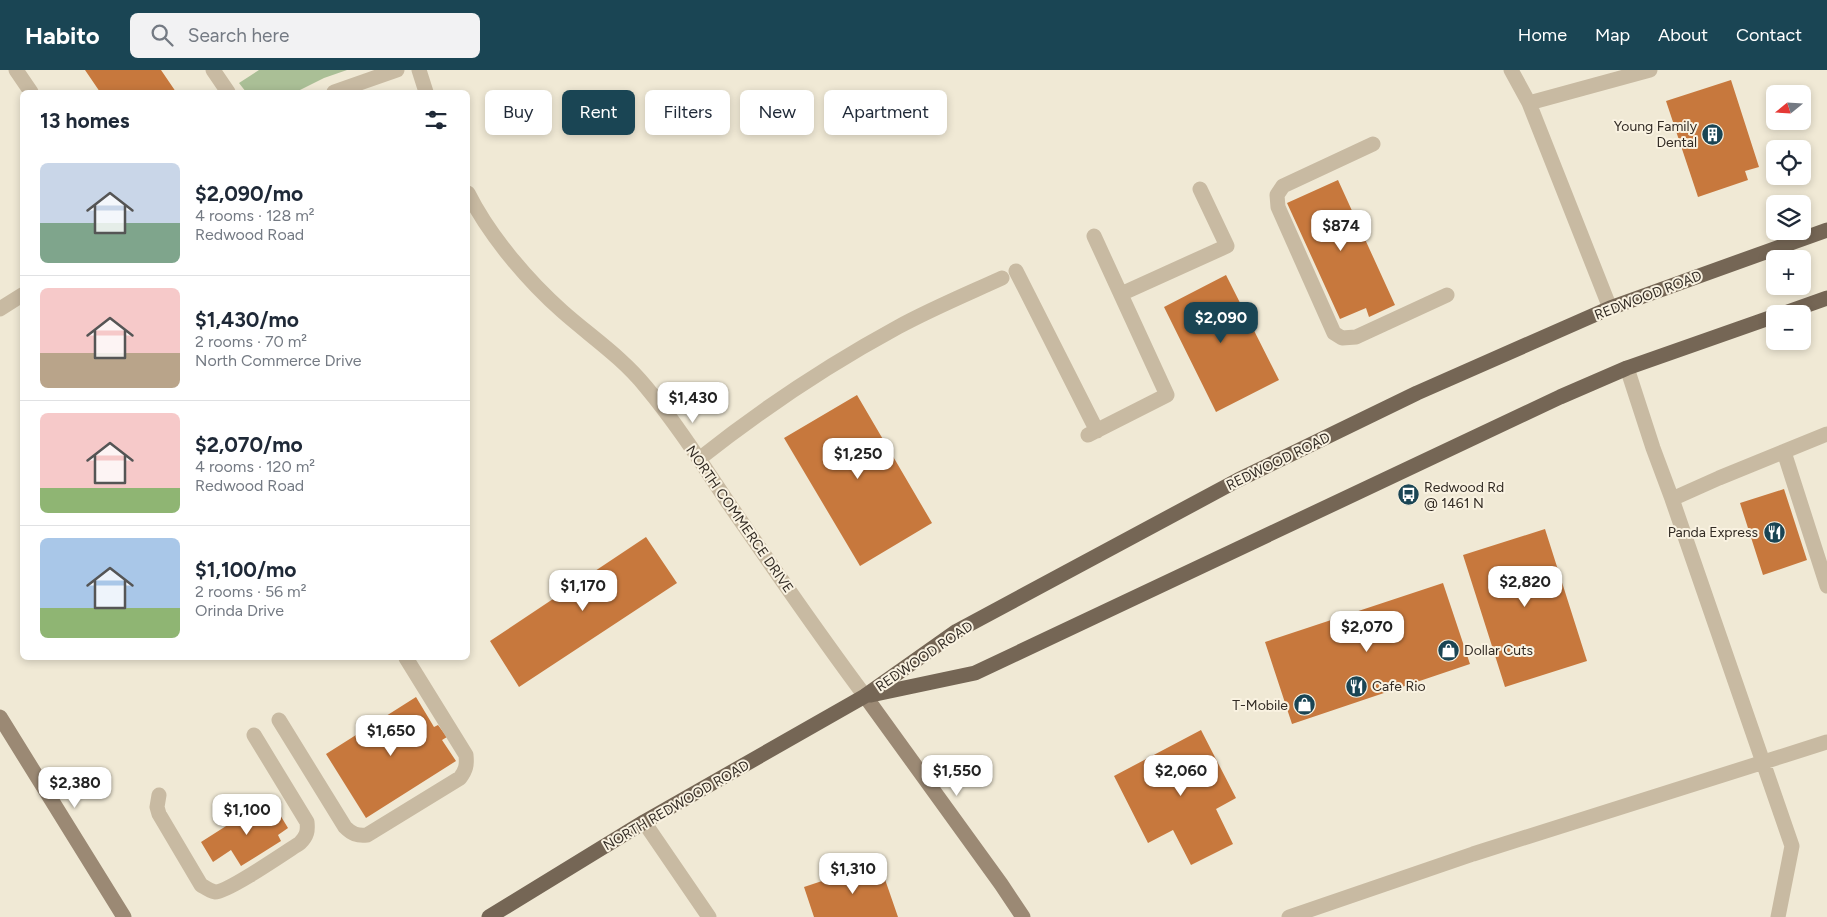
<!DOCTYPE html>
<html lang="en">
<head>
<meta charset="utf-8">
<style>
	:root { --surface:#fff; --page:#f2f2f3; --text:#1f2937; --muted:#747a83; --line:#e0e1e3; --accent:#1a4554 }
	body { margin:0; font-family:Figtree,sans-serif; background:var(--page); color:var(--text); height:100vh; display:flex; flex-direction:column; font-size:19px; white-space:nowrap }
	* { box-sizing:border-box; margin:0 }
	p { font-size:16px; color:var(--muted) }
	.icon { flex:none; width:28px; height:28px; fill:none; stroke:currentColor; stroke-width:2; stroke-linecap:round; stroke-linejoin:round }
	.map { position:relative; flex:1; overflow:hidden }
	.sheet { position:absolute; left:20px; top:20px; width:450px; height:570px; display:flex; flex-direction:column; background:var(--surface); border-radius:8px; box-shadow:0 2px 8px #0003 }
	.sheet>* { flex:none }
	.guide { position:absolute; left:485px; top:20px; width:475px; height:45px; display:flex; gap:10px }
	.needle { width:32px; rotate:252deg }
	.fabs { position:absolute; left:1766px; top:15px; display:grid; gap:10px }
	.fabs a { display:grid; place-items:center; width:45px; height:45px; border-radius:8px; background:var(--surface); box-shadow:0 2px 8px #0003; font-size:25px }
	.price { position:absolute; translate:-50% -42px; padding:0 11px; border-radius:10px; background:#fff; color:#222; font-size:16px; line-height:32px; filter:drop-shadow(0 1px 2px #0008) }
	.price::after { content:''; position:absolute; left:50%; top:30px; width:15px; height:11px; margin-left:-8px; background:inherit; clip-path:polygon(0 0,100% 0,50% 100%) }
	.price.current { background:var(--accent); color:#fff }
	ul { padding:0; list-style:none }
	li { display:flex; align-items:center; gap:15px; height:125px; padding:0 20px }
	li+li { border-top:1px solid var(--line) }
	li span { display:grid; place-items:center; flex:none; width:140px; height:100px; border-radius:8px; color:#555 }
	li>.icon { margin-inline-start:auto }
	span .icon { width:60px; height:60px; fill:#fffc; stroke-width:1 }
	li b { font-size:21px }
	h2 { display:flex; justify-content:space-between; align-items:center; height:60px; padding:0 20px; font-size:21px }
	.pill { padding:0 18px; border-radius:8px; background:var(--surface); box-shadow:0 2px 8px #0003; font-size:18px; line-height:45px }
	.pill.current { background:var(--accent); color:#fff }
	header { display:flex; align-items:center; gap:30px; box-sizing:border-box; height:70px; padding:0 25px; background:var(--accent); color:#fff }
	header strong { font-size:24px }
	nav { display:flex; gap:28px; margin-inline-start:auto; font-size:18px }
	.search { width:350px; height:45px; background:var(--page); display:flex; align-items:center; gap:12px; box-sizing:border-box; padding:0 18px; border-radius:8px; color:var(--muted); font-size:19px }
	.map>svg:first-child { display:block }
	.green { fill:#aabf96 }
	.building { fill:#c7783d }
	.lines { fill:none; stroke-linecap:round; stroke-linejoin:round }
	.lane { stroke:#c8baa2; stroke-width:15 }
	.street { stroke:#c8baa2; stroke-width:15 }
	.secondary { stroke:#9b8974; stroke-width:15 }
	.primary { stroke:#756655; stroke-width:15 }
	.labels { text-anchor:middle; stroke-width:4; stroke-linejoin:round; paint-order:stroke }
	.poi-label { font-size:14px; fill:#322b24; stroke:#f9f2e1; text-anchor:end }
	.street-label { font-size:14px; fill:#322b24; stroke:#f9f2e1 }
</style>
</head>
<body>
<header>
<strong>Habito</strong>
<div class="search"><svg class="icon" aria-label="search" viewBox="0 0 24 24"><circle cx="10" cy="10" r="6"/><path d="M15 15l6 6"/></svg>Search here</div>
<nav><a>Home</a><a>Map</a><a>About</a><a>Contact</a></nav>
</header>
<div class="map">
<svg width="1827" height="847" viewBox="0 0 1827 847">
	<rect width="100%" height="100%" fill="#f0e9d5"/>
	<path class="green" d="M259,0H347L324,8L296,22H246L239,13Z"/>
	<path class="building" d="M85,0H161L176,22H100Z
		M1731,10L1759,97L1745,101L1748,110L1698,127L1666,31Z
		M1338,110L1395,235L1369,247L1366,238L1340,249L1287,133Z
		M1226,205L1279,310L1216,342L1164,237Z
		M857,325L932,453L860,496L784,368Z
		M1784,419L1807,490L1763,505L1740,433Z
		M1545,459L1587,591L1505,617L1463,485Z
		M646,467L677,513L519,617L490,571Z
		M1443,513L1470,594L1292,654L1265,572Z
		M416,627L434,657L438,655L447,667L442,670L456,691L366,748L326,684Z
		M1201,660L1236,728L1216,739L1233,774L1191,795L1173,760L1148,773L1114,706Z
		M259,735L263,742L274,735L288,758L278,765L281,771L241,796L231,780L213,792L201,772Z
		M879,792L898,847H814L804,817Z"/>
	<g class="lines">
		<path class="lane" d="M16,0L31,22
			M1511,0L1529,33L1610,238
			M1529,33L1650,0
			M1373,74L1283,116L1277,125L1278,137L1334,263L1342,268L1356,267L1447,225
			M1016,201L1097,361
			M1121,224L1227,176L1200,119
			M1627,298L1653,378L1672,429L1792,776L1778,847
			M1088,365L1167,325L1094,166
			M1784,382L1827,516
			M699,389C762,339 828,295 898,257C931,239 967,224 1002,208
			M1672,429L1719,408L1827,364
			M279,650L345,757C352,764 357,766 367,765L460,708C466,700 467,695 466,685L406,588
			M159,725L157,737L159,744L201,815C206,818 210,821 215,822C228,822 286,782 300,773C307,766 308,761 307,752L254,665
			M644,752L709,847
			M1289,847L1473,784L1827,672"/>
		<path class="street" d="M213,0L228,22
			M419,0L426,22
			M334,22L397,0
			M468,123C489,165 527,210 562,241C590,266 622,287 646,317C676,353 701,392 727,431C772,496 817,562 865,626
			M0,239L22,225"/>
		<path class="secondary" d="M865,626L1001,814L1023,847
			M0,647L124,847"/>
		<path class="primary" d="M1782,244L1827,228
			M871,625L975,603L1560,327L1627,298L1775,246
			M489,847L644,752L865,626L957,561L1238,410L1417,323L1610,238L1827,160"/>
	</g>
	<defs>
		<symbol id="building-disc" viewBox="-11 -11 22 22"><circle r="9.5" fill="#1a4554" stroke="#f9f2e1"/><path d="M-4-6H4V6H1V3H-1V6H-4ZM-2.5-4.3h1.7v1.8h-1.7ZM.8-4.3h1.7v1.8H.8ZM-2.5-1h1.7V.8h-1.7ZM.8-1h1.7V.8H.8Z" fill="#fff"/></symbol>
		<symbol id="bus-disc" viewBox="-11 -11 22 22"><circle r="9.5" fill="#1a4554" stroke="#f9f2e1"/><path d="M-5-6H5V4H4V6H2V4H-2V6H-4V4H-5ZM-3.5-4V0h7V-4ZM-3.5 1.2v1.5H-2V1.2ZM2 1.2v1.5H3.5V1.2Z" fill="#fff"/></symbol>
		<symbol id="restaurant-disc" viewBox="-11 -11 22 22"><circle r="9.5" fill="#1a4554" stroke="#f9f2e1"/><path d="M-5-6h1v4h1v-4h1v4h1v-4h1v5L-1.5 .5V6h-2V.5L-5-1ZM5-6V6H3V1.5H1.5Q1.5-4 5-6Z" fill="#fff"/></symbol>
		<symbol id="shop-disc" viewBox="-11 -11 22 22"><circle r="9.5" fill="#1a4554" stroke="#f9f2e1"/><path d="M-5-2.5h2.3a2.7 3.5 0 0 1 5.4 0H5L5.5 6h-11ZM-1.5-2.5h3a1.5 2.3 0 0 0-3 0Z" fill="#fff"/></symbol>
	</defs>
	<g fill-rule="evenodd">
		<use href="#building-disc" x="1700" y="52" width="25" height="25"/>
		<use href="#bus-disc" x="1396" y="412" width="25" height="25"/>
		<use href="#restaurant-disc" x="1762" y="450" width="25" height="25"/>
		<use href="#shop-disc" x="1436" y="568" width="25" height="25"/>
		<use href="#restaurant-disc" x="1344" y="604" width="25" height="25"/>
		<use href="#shop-disc" x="1292" y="622" width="25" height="25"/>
	</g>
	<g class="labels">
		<g class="poi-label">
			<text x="1697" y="61">Young Family<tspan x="1697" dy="16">Dental</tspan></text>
			<text x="1424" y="422" text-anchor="start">Redwood Rd<tspan x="1424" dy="16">@ 1461 N</tspan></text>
			<text x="1758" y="467">Panda Express</text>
			<text x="1464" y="585" text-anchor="start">Dollar Cuts</text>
			<text x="1372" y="621" text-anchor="start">Cafe Rio</text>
			<text x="1288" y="640">T-Mobile</text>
		</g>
		<g class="street-label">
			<text transform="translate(1648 225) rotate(-21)" y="5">REDWOOD ROAD</text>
			<text transform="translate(1278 391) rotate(-26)" y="5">REDWOOD ROAD</text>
			<text transform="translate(740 449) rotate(55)" y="5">NORTH COMMERCE DRIVE</text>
			<text transform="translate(924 586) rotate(-34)" y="5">REDWOOD ROAD</text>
			<text transform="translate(676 735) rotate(-30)" y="5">NORTH REDWOOD ROAD</text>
		</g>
	</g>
</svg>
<div class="fabs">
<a><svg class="needle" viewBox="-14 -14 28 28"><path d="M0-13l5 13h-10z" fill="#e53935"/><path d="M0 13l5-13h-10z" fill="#747a83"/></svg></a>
<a><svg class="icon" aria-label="locate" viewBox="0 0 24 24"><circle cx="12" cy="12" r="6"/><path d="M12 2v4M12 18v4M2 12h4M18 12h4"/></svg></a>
<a><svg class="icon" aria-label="layers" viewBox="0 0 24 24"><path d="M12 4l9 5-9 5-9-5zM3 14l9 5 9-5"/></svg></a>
<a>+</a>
<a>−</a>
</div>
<b class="price" style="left:1341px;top:182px">$874</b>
<b class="price current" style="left:1221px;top:274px">$2,090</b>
<b class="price" style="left:693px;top:354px">$1,430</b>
<b class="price" style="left:858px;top:410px">$1,250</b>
<b class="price" style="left:1525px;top:538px">$2,820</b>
<b class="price" style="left:583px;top:542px">$1,170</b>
<b class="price" style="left:1367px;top:583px">$2,070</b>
<b class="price" style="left:391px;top:687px">$1,650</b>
<b class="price" style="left:957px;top:727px">$1,550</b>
<b class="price" style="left:1181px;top:727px">$2,060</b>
<b class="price" style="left:75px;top:739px">$2,380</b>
<b class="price" style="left:247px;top:766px">$1,100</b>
<b class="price" style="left:853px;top:825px">$1,310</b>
<div class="guide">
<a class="pill">Buy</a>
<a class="pill current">Rent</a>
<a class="pill">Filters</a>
<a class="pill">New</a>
<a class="pill">Apartment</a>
</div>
<section class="sheet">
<h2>13 homes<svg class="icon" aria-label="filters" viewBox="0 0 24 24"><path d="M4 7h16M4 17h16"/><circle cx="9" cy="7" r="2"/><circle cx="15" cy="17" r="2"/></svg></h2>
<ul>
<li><span style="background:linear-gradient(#c9d6e8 60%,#7fa58c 0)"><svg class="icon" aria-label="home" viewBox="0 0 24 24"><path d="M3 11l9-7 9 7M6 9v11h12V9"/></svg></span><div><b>$2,090/mo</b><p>4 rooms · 128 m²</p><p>Redwood Road</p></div></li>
<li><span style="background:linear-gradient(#f6c9c9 65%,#b9a48a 0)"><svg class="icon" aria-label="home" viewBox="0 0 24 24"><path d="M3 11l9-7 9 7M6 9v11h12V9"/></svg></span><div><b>$1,430/mo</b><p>2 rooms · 70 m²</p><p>North Commerce Drive</p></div></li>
<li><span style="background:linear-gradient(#f6c9c9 75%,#8fb573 0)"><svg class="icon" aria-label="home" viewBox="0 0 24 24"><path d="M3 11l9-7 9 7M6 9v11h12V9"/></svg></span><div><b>$2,070/mo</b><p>4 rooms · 120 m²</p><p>Redwood Road</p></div></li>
<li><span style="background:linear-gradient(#a9c7e8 70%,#8fb573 0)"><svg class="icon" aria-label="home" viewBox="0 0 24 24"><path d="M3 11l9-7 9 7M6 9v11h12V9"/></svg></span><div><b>$1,100/mo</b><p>2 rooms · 56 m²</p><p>Orinda Drive</p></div></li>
</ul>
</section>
</div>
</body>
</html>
